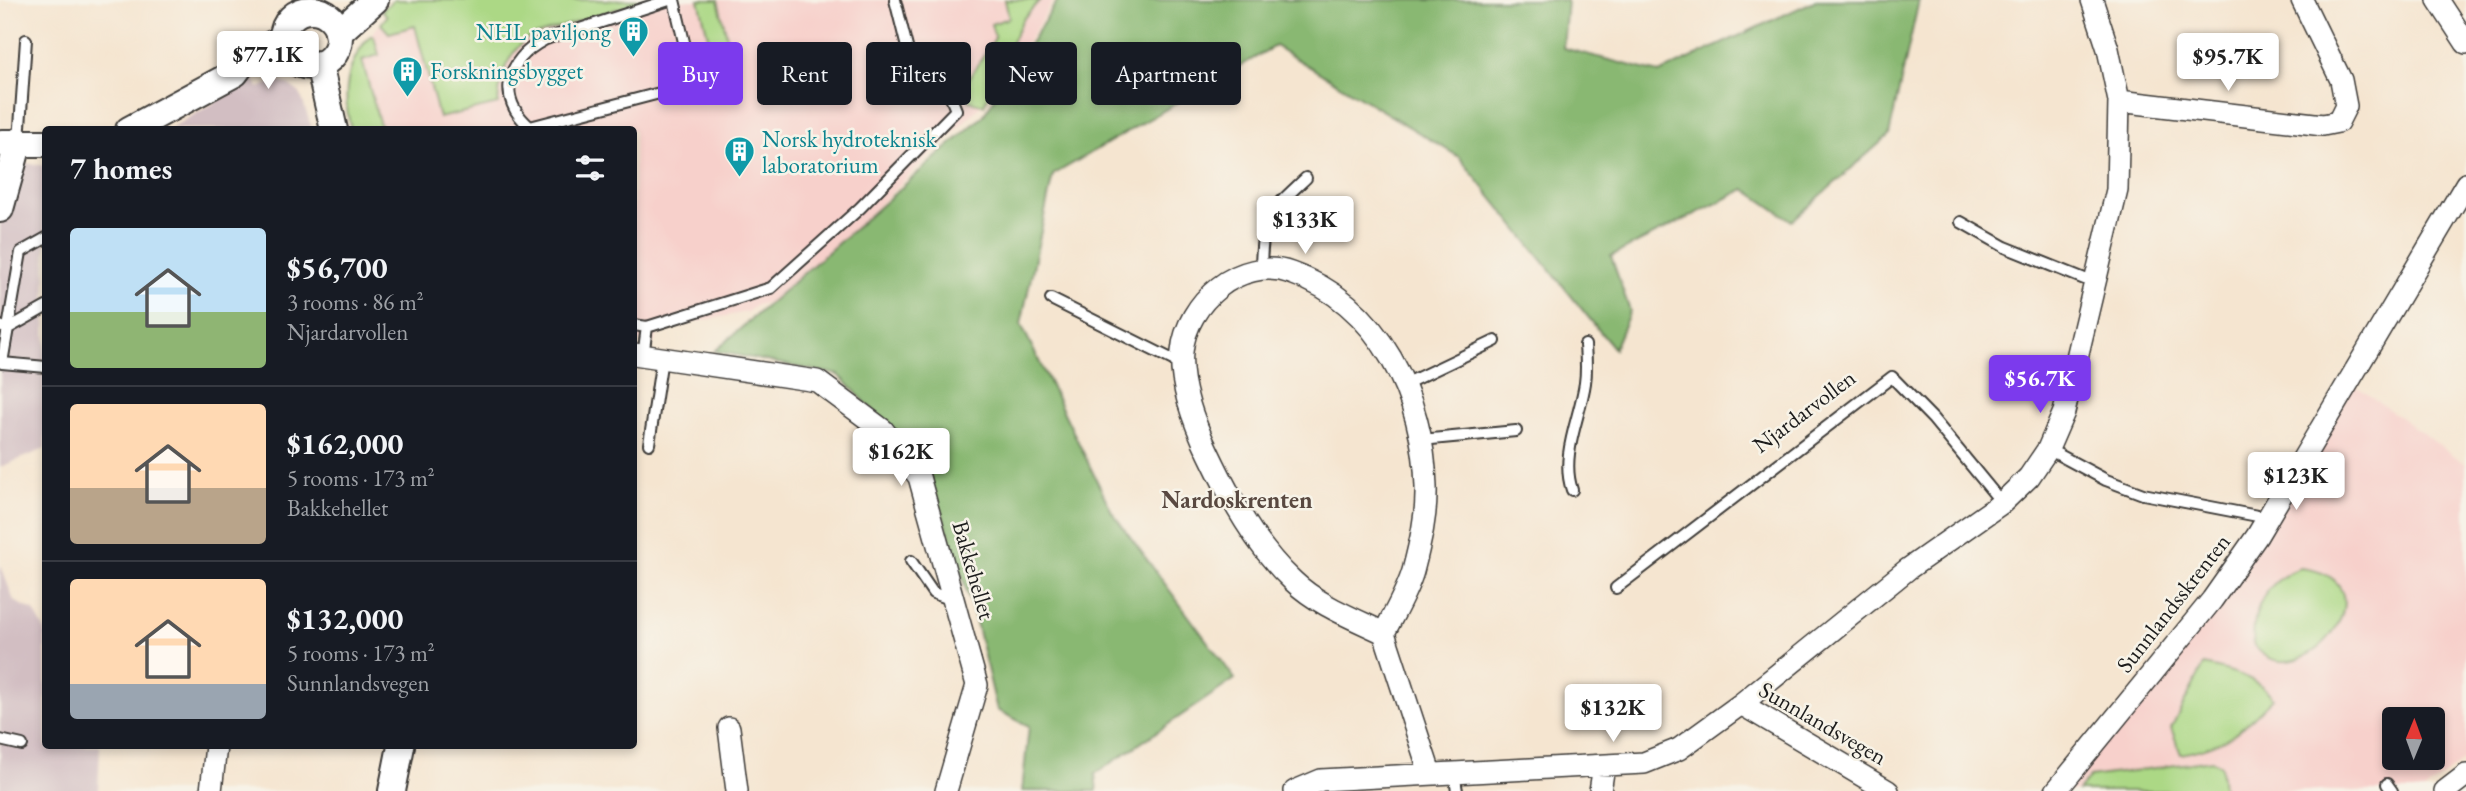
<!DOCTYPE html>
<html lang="en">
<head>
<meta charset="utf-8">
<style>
	:root { --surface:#171b24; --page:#20242c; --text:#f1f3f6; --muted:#9ea1a6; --line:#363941; --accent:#7c3aed }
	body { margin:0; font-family:"EB Garamond",serif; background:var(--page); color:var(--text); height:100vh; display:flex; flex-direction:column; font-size:26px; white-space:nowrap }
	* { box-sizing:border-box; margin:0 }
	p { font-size:23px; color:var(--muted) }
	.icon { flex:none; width:38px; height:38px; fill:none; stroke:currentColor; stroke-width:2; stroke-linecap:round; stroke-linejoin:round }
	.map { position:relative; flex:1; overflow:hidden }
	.drawer { position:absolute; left:42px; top:126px; width:595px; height:623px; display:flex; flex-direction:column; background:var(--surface); border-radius:7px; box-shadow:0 4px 10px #0003 }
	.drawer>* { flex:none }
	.banner { position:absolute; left:658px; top:42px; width:665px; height:63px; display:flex; gap:14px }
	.needle { width:46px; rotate:1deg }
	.buttons { position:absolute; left:2382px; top:707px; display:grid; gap:14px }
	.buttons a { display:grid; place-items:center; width:63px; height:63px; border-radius:7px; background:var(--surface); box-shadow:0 4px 10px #0003; font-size:35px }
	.price { position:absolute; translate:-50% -60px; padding:0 16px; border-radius:7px; background:#fff; color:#222; font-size:23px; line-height:46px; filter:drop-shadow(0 2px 4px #0008) }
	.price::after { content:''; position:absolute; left:50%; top:42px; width:21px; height:16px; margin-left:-10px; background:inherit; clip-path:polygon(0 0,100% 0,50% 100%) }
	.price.on { background:var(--accent); color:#fff }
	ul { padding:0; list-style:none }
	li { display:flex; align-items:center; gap:21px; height:175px; padding:0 28px }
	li+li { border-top:2px solid var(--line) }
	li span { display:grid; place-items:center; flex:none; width:196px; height:140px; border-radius:7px; color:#555 }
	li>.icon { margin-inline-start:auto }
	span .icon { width:84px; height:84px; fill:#fffc; stroke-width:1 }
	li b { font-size:30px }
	h2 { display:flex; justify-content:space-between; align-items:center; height:84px; padding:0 28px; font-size:30px }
	.pill { padding:0 24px; border-radius:7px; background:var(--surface); box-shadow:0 4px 10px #0003; font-size:24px; line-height:63px }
	.pill.on { background:var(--accent); color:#fff }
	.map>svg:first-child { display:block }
	.built { fill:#f7d0cb; fill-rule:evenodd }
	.industrial { fill:#d2bec2 }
	.green { fill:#acd885; stroke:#647a50; stroke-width:2 }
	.forest { fill:#89b872; stroke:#526a47; stroke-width:2 }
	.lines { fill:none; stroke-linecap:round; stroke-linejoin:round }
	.service-casing { stroke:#3d3a37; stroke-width:14 }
	.minor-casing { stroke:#3d3a37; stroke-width:24 }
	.tertiary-casing { stroke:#3d3a37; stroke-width:30 }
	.service { stroke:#fff; stroke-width:10 }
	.minor { stroke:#fff; stroke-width:21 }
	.tertiary { stroke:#fff; stroke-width:26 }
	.labels { text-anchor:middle; stroke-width:5; stroke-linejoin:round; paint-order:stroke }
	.culture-label { font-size:23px; fill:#0d838f; stroke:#f7f3e8; text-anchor:start }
	.street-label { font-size:23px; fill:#1c1c1c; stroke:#f7f3e8 }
	.neighbourhood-label { font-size:24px; font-weight:bold; fill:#594941; stroke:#f7f3e8 }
</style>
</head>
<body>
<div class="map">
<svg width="2466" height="791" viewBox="0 0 2466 791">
	<rect width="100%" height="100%" fill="#f7f3e8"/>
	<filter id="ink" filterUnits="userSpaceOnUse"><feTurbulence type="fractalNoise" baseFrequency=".0143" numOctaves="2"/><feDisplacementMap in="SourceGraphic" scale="14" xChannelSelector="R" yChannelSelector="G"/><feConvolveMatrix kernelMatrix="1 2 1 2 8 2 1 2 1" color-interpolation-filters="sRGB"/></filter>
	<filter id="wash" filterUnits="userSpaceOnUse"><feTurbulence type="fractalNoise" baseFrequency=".00686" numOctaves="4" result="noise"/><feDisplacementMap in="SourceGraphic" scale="28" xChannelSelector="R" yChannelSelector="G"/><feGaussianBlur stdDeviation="1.57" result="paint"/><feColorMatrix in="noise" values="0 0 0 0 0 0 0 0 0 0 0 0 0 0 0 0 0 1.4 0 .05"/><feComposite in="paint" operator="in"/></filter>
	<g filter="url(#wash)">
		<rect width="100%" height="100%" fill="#f5e5d0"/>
		<path class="built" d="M395,0H1054L997,90L782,299L756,305L747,312L664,328L658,332L654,343L634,340V130H351L345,99L350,68L363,44L387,16L382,10Z
			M2353,384L2466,464V758L2424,791H2060L2215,603ZM2394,719H2432V758H2394Z"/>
		<path class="industrial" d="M254,80L259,88L275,81L288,84L300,93L312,129H169Z
			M0,160L46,166L45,449L0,467Z
			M0,564L14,601L34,611L45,631L46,746H100L98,791H0Z"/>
		<path class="green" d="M394,0H644L530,37C508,50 499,79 498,104L439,118L415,26L389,33L381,24L387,16L382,10Z
			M699,0H718L738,81L726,83L718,77Z
			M1005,0H1040L1022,20L984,105L969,101L965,85L995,38L991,24L1009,18Z
			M370,36H374L379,55L362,60L381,129H351C342,96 346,63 370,36Z
			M2300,568C2402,578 2300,705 2254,645C2250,610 2267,580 2300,568Z
			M2204,665C2227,670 2259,677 2273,698C2239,732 2229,744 2181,754L2171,728Z
			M2212,760L2221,766L2223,791H2078L2090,777Z"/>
		<path class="forest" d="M1058,0H1567L1563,48L1659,73L1816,0H1919L1889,135L1792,221L1745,189L1611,256L1630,311L1614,349L1459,157L1275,46L1053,175L1021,324L1112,512L1235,679L1095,774L1097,791H1022L1029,726L997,710L974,614L927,466L839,375L715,351L983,116Z"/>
	</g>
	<g filter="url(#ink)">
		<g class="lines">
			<defs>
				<path id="service" d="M669,0C639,10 610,19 580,29C569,32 555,35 544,40C506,60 496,98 530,127L694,84L674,0
					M19,141L26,40
					M1961,222L2005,247L2097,284
					M46,238L21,252L2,363L46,367
					M1261,270C1262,215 1268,214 1306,178
					M1051,299L1183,365
					M634,325L647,327
					M0,326L7,329L46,307
					M643,356L647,327L771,288L860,208L956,110L944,81L916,83L895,0
					M1405,384L1495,341
					M1421,440L1516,431
					M649,444L662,358
					M2048,449L2106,480L2143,494L2268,518
					M1572,490C1560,455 1580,418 1585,383C1587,370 1586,358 1585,345
					M911,561L933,593L953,600
					M1616,588L1892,377L1933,419L2002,503
					M0,740L22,745
					M1454,773L1457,791
					M2387,784L2392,791"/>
				<path id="minor" d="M2438,0L2466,43
					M2119,101L2323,125L2338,122L2346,106L2341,80L2302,0
					M634,354L817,381L883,430L919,477L977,685L946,791
					M1384,633C1353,618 1318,605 1293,581C1256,547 1230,498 1209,454C1195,425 1179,385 1182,352C1186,303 1240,255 1291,273C1380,303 1424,399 1426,487C1427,515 1420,544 1413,571C1407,592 1394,613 1384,633L1430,773
					M1741,704L1908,569L2002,503L2029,477L2048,449L2064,412L2117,190L2119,101L2108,49L2092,0
					M729,728L737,791
					M211,791L216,746
					M1295,791L1321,780L1644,763L1679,749L1741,704L1888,791
					M1600,791L1604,766
					M2056,791L2212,600L2257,536L2466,184
					M2445,791L2466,775"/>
				<path id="tertiary" d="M283 38a28 28 0 1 1 56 0a28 28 0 1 1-56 0Z
					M338,33L375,0
					M319,64L334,130
					M129,130L235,73L244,61L283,38
					M2,143H46
					M0,209L19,141
					M392,791L401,746"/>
			</defs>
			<use href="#service" class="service-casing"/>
			<use href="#minor" class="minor-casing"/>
			<use href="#tertiary" class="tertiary-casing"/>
			<use href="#service" class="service"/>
			<use href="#minor" class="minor"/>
			<use href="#tertiary" class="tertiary"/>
		</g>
	</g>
	<defs>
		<symbol id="building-pin" viewBox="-11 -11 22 30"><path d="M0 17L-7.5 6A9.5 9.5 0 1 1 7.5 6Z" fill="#0f9aa8" stroke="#f7f3e8"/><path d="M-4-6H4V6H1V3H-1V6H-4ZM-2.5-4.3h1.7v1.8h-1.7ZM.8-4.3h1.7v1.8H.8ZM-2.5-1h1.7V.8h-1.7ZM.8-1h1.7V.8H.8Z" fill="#fff"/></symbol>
	</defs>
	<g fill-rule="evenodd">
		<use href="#building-pin" x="616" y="14" width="35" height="47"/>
		<use href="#building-pin" x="390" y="54" width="35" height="47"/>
		<use href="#building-pin" x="722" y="134" width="35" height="47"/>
	</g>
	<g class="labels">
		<g class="culture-label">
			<text x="611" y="40" text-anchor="end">NHL paviljong</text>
			<text x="430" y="79">Forskningsbygget</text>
			<text x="762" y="147">Norsk hydroteknisk<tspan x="762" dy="26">laboratorium</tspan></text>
		</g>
		<g class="street-label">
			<text transform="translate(1804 411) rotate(-37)" y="8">Njardarvollen</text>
			<text transform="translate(974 570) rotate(74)" y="8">Bakkehellet</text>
			<text transform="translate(2173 603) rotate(-52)" y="8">Sunnlandsskrenten</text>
			<text transform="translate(1823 723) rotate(30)" y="8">Sunnlandsvegen</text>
		</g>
		<g class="neighbourhood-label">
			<text x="1237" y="508">Nardoskrenten</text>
		</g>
	</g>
</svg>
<div class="buttons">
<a><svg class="needle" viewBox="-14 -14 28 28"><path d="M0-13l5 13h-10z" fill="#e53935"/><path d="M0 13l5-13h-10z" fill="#9ea1a6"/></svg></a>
</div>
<b class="price" style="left:268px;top:91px">$77.1K</b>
<b class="price" style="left:2228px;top:93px">$95.7K</b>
<b class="price" style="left:1305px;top:256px">$133K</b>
<b class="price on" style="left:2040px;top:415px">$56.7K</b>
<b class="price" style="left:901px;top:488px">$162K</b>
<b class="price" style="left:2296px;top:512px">$123K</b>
<b class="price" style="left:1613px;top:744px">$132K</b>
<div class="banner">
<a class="pill on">Buy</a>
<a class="pill">Rent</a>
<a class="pill">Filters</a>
<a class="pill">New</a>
<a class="pill">Apartment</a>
</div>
<section class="drawer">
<h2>7 homes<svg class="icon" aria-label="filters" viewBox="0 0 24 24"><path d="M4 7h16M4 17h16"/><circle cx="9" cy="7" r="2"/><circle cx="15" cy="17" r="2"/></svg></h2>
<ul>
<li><span style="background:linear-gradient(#bfe0f5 60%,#8fb573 0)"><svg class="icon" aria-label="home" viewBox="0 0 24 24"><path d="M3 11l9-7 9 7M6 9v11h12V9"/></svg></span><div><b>$56,700</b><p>3 rooms · 86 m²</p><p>Njardarvollen</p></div></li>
<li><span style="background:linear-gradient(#ffd9b3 60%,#b9a48a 0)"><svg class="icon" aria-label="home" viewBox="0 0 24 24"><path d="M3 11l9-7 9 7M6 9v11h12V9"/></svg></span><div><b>$162,000</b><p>5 rooms · 173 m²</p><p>Bakkehellet</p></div></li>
<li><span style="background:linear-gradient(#ffd9b3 75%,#9aa5b1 0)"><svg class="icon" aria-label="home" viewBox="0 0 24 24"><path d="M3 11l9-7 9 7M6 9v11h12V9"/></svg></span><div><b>$132,000</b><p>5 rooms · 173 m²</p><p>Sunnlandsvegen</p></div></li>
</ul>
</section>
</div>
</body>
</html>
